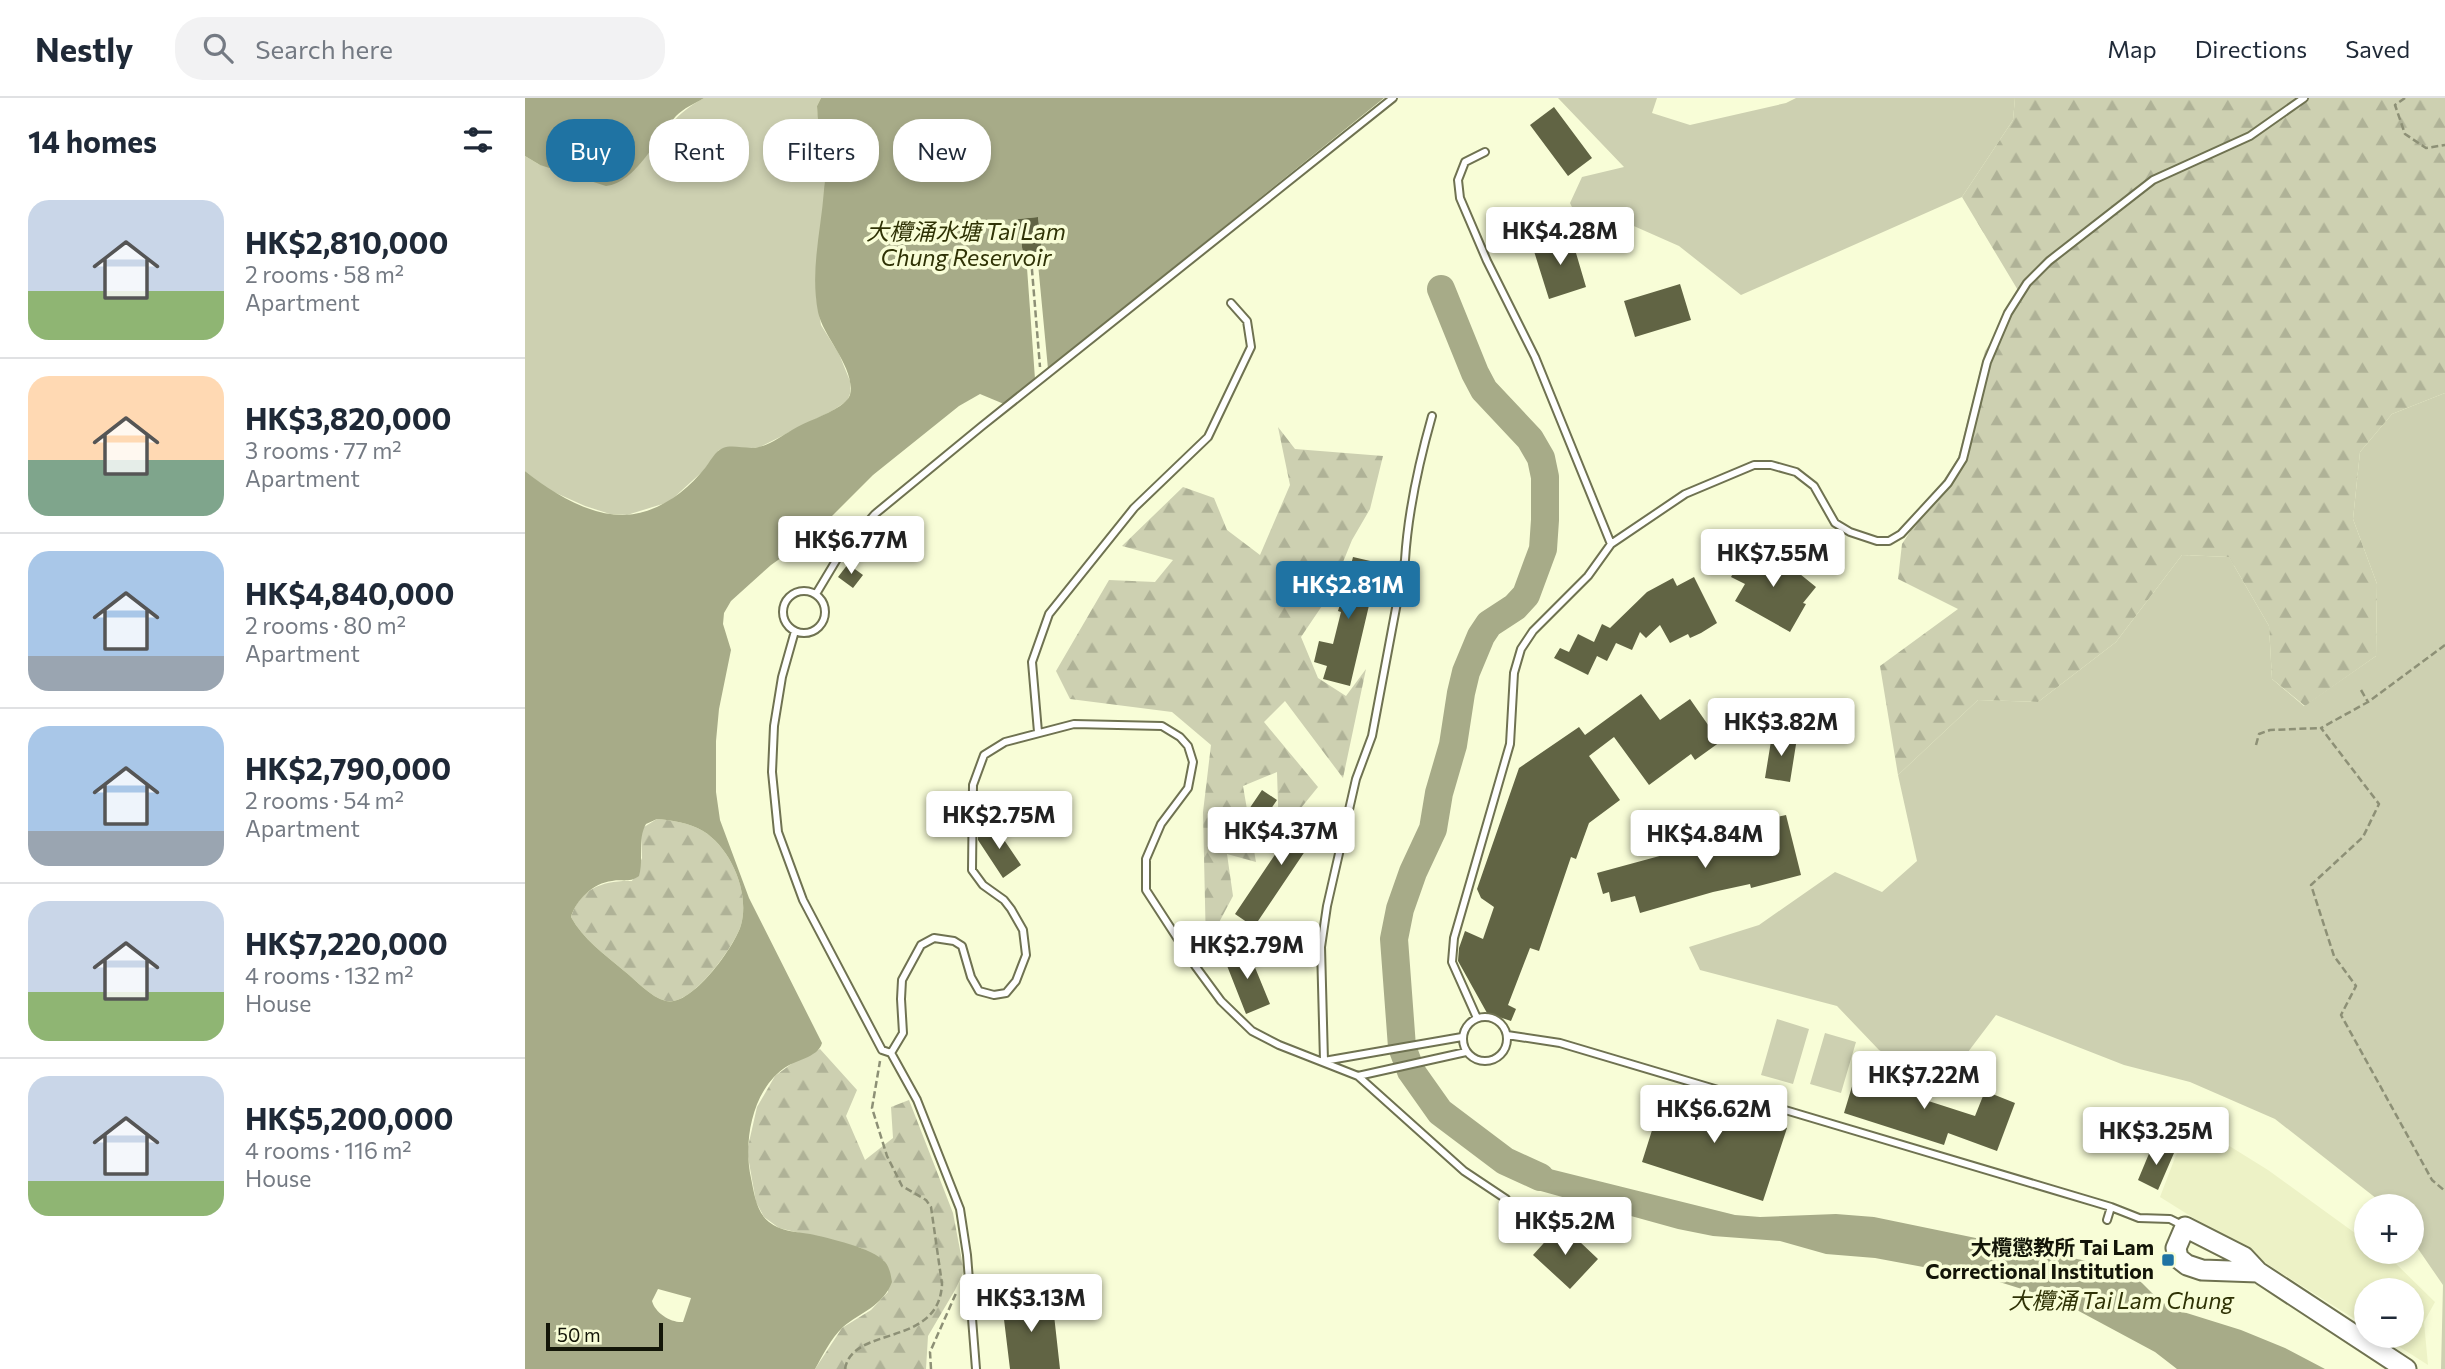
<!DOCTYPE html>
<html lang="en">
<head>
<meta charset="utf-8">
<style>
	:root { --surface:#fff; --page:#f2f2f3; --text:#1f2937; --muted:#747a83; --line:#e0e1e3; --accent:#1f73a3 }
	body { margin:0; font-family:Commissioner,"Noto Sans TC",sans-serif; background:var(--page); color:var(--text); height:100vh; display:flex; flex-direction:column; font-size:26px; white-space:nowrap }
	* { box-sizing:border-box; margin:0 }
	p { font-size:23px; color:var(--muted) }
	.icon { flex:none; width:38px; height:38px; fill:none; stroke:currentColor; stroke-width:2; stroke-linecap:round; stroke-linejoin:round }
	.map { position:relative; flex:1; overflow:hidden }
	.details { display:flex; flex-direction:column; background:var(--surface); width:525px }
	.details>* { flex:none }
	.top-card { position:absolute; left:21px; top:21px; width:665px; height:63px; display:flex; gap:14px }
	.tools { position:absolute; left:1829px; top:1096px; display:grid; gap:14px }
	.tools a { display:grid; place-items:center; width:70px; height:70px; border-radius:50%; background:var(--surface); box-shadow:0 4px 10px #0003; font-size:35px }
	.scale { position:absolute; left:21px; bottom:18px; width:117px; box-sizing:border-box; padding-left:7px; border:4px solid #131508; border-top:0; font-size:19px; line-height:24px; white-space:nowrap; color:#131508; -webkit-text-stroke:5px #f8fdd7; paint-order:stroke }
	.price { position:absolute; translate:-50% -60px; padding:0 16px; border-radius:7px; background:#fff; color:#222; font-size:23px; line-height:46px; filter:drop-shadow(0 2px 4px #0008) }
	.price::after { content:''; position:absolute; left:50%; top:42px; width:21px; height:16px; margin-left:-10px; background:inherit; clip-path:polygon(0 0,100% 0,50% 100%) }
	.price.active { background:var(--accent); color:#fff }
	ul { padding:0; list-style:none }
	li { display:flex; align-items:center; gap:21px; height:175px; padding:0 28px }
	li+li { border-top:2px solid var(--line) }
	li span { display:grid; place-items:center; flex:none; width:196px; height:140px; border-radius:21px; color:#555 }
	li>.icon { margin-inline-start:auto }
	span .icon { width:84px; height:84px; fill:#fffc; stroke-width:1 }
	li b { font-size:30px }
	h2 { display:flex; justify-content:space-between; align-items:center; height:84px; padding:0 28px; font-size:30px }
	.pill { padding:0 24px; border-radius:28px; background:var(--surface); box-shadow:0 4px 10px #0003; font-size:24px; line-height:63px }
	.pill.active { background:var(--accent); color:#fff }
	header { display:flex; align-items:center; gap:42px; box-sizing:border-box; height:98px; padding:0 35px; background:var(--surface); border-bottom:2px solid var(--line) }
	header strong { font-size:33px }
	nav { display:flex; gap:38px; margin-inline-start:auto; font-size:24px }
	.search { width:490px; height:63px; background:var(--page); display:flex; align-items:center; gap:18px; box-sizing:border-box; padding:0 24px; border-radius:28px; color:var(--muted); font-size:26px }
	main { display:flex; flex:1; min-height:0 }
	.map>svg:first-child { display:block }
	.built { fill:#edf2c6 }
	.green { fill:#cdd0b1 }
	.forest { fill:url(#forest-firs) }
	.water { fill:#a7ab88; fill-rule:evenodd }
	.pier { fill:#f8fdd7 }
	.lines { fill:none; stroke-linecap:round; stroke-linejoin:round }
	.river { stroke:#a7ab88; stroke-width:28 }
	.building { fill:#616444 }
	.lane-casing { stroke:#6f7251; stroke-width:10 }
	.secondary-casing { stroke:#6f7251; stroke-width:23 }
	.path { stroke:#8d9076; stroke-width:2.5; stroke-dasharray:7 3.5; stroke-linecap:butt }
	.lane { stroke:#fff; stroke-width:6 }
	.secondary { stroke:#fff; stroke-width:19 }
	.poi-dot { fill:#1f73a3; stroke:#f8fdd7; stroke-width:2.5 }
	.labels { text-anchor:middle; stroke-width:7; stroke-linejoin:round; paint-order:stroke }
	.poi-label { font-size:21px; font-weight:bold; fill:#131508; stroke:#f8fdd7; text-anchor:end }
	.water-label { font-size:23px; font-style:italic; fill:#2f3205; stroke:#f8fdd7 }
</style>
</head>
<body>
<header>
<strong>Nestly</strong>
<div class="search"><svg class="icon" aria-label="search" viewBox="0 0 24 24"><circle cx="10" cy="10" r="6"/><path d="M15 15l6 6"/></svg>Search here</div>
<nav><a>Map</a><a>Directions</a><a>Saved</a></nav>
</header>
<main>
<section class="details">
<h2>14 homes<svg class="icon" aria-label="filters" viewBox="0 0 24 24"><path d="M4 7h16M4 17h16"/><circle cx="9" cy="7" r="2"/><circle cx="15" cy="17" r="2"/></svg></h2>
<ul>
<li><span style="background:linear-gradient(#c9d6e8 65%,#8fb573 0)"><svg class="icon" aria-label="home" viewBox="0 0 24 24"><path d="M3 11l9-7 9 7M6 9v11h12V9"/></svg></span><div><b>HK$2,810,000</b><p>2 rooms · 58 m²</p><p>Apartment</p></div></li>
<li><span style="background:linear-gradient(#ffd9b3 60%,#7fa58c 0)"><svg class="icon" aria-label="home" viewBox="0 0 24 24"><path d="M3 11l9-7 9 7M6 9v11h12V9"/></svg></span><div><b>HK$3,820,000</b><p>3 rooms · 77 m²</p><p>Apartment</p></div></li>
<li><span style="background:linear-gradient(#a9c7e8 75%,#9aa5b1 0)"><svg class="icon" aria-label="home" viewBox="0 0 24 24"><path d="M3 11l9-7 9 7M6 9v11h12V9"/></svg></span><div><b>HK$4,840,000</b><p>2 rooms · 80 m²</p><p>Apartment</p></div></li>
<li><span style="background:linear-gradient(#a9c7e8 75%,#9aa5b1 0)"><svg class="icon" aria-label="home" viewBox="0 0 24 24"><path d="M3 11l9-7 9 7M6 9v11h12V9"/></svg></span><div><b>HK$2,790,000</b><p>2 rooms · 54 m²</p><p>Apartment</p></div></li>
<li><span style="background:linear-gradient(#c9d6e8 65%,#8fb573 0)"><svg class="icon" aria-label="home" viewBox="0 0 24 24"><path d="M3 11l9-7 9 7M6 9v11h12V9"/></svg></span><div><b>HK$7,220,000</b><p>4 rooms · 132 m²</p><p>House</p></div></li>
<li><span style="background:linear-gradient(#c9d6e8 75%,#8fb573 0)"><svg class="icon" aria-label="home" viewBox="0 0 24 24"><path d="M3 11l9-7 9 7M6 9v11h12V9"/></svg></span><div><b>HK$5,200,000</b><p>4 rooms · 116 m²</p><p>House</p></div></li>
</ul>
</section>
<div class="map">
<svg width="1920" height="1271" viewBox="0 0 1920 1271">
	<defs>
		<pattern id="forest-firs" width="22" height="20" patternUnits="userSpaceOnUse" patternTransform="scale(1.75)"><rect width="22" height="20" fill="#cdd0b1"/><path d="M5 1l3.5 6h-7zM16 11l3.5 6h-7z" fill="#afb297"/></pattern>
	</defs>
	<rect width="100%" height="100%" fill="#f8fdd7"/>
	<path class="built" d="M1664,1023L1743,1072L1841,1143V1153H1856L1863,1158L1910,1204L1899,1224L1903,1267L1856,1237H1886V1192H1841V1228L1635,1099Z"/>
	<path class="green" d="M179,0H296L292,8L300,91L291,197L296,227L314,256L325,283V296L322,303L307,313L235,349L221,351L204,349L194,352L178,373L144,404L102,417L85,416L60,408L22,391L0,373V58L15,67L110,71C131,44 148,16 179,0Z
		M1033,0H1132L1127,15L1165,27L1261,5L1271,0H1490L1488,22L1437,99L1216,197L1154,148L1102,125L1060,136L1045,105L1057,79L1099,69Z
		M1920,295V1271H1916L1918,1187L1887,1142L1886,1108H1861L1750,1021L1665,984L1599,967L1471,917L1418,987L1354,952L1312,908L1175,872L1164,849L1234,827L1310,774L1357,794L1392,763L1373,677L1453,602L1513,604L1591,544L1657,457L1704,459L1744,528L1747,581L1779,608L1851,558L1852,486L1828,421L1835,354L1867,316Z
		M1252,921L1284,931L1268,986L1236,977Z
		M1300,935L1331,944L1316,995L1285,986Z"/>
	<path class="forest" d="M1490,0H1920V295L1867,316L1835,354L1828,421L1852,486L1851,558L1780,608L1747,581L1744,528L1704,459L1657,457L1591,544L1513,604L1453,602L1373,677L1355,568L1433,511L1373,481L1377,446L1433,360L1460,253L1486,215L1494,194L1437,99L1488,22Z
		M753,329L770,351L858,358L845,411L827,442L805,496L776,539L793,580L821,598L841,571L818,680L760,603L739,624L793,689L754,737L752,674L718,688L731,764L702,756L708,798L681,849L678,714L686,647L647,614L545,601L531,573L584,482L630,484L648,462L597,448L658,389L689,400L702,432L735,457L765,387Z
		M132,721C147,722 165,725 178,733C206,750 225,795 216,827C210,847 167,909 141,903C125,899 111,882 98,872C79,856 58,841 46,819C55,790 79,782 107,783L117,760L116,737L119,729Z
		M295,951L332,992L321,1018L340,1062L368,1040L366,1009L384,1002L428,1115L439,1173L430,1192L403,1238L401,1271H290L317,1230L346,1212L363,1194L359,1163L336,1150L254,1130L239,1119L231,1104L222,1053L232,1009L250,978L269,964Z"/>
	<path class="water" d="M0,0H179C169,6 159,10 151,18C132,39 111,85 81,88L15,67L0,58Z
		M296,0H859L479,306L455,296L434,308L348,377L287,438L246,467L206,503L199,515L198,526L206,552L194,611L191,643V694L195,722L224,800L297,945C293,960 269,962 258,971C227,994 218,1044 226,1080C229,1094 231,1114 244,1124C255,1133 271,1134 285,1136C303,1140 348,1150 360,1164C365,1170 366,1178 367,1184C358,1208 336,1214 318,1229C306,1240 298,1257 290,1271H0V373C27,395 65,418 100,417C133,415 161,394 180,370C185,364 190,353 198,350C208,346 223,352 234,349C246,346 257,338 267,332C282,323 300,318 315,308C319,305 323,302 325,297C331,270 298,239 293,214C285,172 296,133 299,92C302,64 293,36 292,8ZM132,721C147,722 165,725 178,733C206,750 225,795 216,827C210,848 167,909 141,903C125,899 111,882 98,872C79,856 58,841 46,819C51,802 68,785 87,783C97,781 105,785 114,778C119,761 112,742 121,726ZM133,1191L166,1200L158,1224C146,1225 130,1215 127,1203Z
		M989,1062L1210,1117L1235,1119L1311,1116L1349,1119L1557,1162L1587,1170L1612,1180L1635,1203L1652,1212L1716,1232L1760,1250L1800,1271H1652L1630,1254L1550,1211L1523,1199L1468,1182L1350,1160L1301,1156L1255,1143L1188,1138L1153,1131L1012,1092C999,1085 987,1077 980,1063Z"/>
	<path class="pier" d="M513,119L517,153L512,155L523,271L510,281L501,156H498L493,121Z"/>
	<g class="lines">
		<path class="river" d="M916,191L950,275L959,292L1005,341L1016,360L1020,379V422L1018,451L1001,497L990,509L964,526L956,538L941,574L936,595L928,647L914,695L908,731L888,774L875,811L869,841L877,949L886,973L915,1014L980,1063L1015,1079"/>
	</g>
	<path class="building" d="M1029,9L1067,60L1043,78L1005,27Z
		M513,119L517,153L498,156L493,121Z
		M1046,138L1061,189L1024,201L1008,150Z
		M1155,186L1166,222L1110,239L1099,203Z
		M1239,447L1291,489L1278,505L1281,506L1265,534L1210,503L1220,486L1206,479L1212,468L1219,472Z
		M828,459L854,465L825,588L798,581L802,568L789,564L794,543L808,546L816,514L813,513L817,500L803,497L809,475L823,478Z
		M323,466L338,477L328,490L313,479Z
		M1169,479L1192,525L1176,535L1165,540L1163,536L1145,545L1135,527L1121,540L1115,534L1107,552L1091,545L1082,563L1072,558L1063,577L1029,560L1035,550L1044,554L1053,536L1069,544L1077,526L1085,530L1122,494L1148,480L1152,488Z
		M1116,596L1135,622L1165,601L1195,644L1170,662L1166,656L1124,687L1089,639L1064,658L1095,702L1064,725L1051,761L1046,759L1014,853L1005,850L983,907L991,911L986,923L962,915L933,863L934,850L940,833L958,841L969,809L956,800L952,791L994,670L1054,629L1060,637Z
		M1247,637L1272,640L1265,684L1240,680Z
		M737,692L752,702L722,746L707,736Z
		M782,709L801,722L729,829L710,816Z
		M1261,717L1276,777L1226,790L1225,786L1188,794L1115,815L1110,798L1086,804L1084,794L1078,796L1072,775L1175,747L1174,743L1187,739L1189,746L1227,738V741L1251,735L1247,720Z
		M469,727L496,767L478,780L453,742V738Z
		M722,850L745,906L721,916L699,860Z
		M1335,962L1371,973L1366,991L1450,1018L1460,993L1490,1005L1472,1053L1423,1035L1419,1047L1319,1015Z
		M1140,991L1262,1030L1238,1103L1117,1064Z
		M1628,1046L1649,1055L1633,1092L1613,1082Z
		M1036,1126L1073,1161L1045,1191L1008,1157Z
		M527,1199L535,1271H485L477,1205Z"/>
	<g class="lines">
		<defs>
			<path id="lane" d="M960,54L940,64L933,82L935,100L962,163L1010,259L1086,446
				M907,318C894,364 883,414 880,462L847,638L831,681L802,808L796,849L799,963L937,939
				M258 514a21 21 0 1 1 42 0a21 21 0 1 1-42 0Z
				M291,496L315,456L350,416L457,328L868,0
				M270,533L257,579L249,628L247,674L253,734L278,802L357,952L366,955L392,1002L435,1111L442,1157L451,1271
				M513,634L507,564L524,516L609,410L683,339L726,249L722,223L706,205
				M938 941a22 22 0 1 1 44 0a22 22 0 1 1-44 0Z
				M952,920L927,864L929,840L985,646L989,575L996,551L1008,533L1063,478L1086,446L1160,396L1229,367H1246L1271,374L1289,388L1310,425L1325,434L1352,443H1364L1376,436L1423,385L1438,361L1462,264L1483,215L1502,185L1524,163L1628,82L1725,38L1779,0
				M982,937L1035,945L1586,1109L1614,1120L1645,1121L1659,1128
				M366,955L378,935L376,901L377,882L396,847L409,840L429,843L437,848L446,879L454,893L469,897L481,895L491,883L501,857L498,832L486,811L479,802L458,787L447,772L448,687L459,657L480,644L549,626L637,628L655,639L663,648L668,664L663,690L636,726L621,761V792L671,869L696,903L727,933L754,947L833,978L939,1073L981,1101
				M833,978L941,954
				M1582,1122L1586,1109
				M445,1196L522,1186"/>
			<path id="secondary" d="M1733,1174L1677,1172L1662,1167L1653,1160L1651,1150L1660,1129L1719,1159L1733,1174L1881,1271"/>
		</defs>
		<use href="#lane" class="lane-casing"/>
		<use href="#secondary" class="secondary-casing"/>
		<path class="path" d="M1880,0L1870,7L1880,36L1901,50L1920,47
			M506,160L515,269
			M1920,547L1843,604L1796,630L1854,706L1838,739L1786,787L1809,858L1831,888L1816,917L1907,1082L1920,1093
			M1836,592L1843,604
			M1731,647L1734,636L1745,632L1796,630
			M320,1271C327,1227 414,1250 417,1186L406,1109L401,1102L377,1088L362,1058L347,1010L355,963
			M406,1271L405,1254L432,1193"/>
		<use href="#lane" class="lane"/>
		<use href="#secondary" class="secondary"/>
	</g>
	<rect class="poi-dot" x="1636" y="1155" width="14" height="14" rx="3.5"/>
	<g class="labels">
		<g class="poi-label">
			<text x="1629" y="1157">大欖懲教所 Tai Lam<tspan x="1629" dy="24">Correctional Institution</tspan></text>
		</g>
		<g class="water-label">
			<text x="441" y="142">大欖涌水塘 Tai Lam<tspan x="441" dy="26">Chung Reservoir</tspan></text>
			<text x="1596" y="1211">大欖涌 Tai Lam Chung</text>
		</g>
	</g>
</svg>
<div class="tools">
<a>+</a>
<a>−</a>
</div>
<div class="scale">50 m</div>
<b class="price" style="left:1035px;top:169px">HK$4.28M</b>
<b class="price" style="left:326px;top:478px">HK$6.77M</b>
<b class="price" style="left:1248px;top:491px">HK$7.55M</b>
<b class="price active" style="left:823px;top:523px">HK$2.81M</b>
<b class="price" style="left:1256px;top:660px">HK$3.82M</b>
<b class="price" style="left:474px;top:753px">HK$2.75M</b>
<b class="price" style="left:756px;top:769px">HK$4.37M</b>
<b class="price" style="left:1180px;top:772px">HK$4.84M</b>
<b class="price" style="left:722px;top:883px">HK$2.79M</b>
<b class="price" style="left:1399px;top:1013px">HK$7.22M</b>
<b class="price" style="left:1189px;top:1047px">HK$6.62M</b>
<b class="price" style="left:1631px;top:1069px">HK$3.25M</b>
<b class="price" style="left:1040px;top:1159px">HK$5.2M</b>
<b class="price" style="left:506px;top:1236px">HK$3.13M</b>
<div class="top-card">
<a class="pill active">Buy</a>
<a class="pill">Rent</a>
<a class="pill">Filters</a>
<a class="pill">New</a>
</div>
</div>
</main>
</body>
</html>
